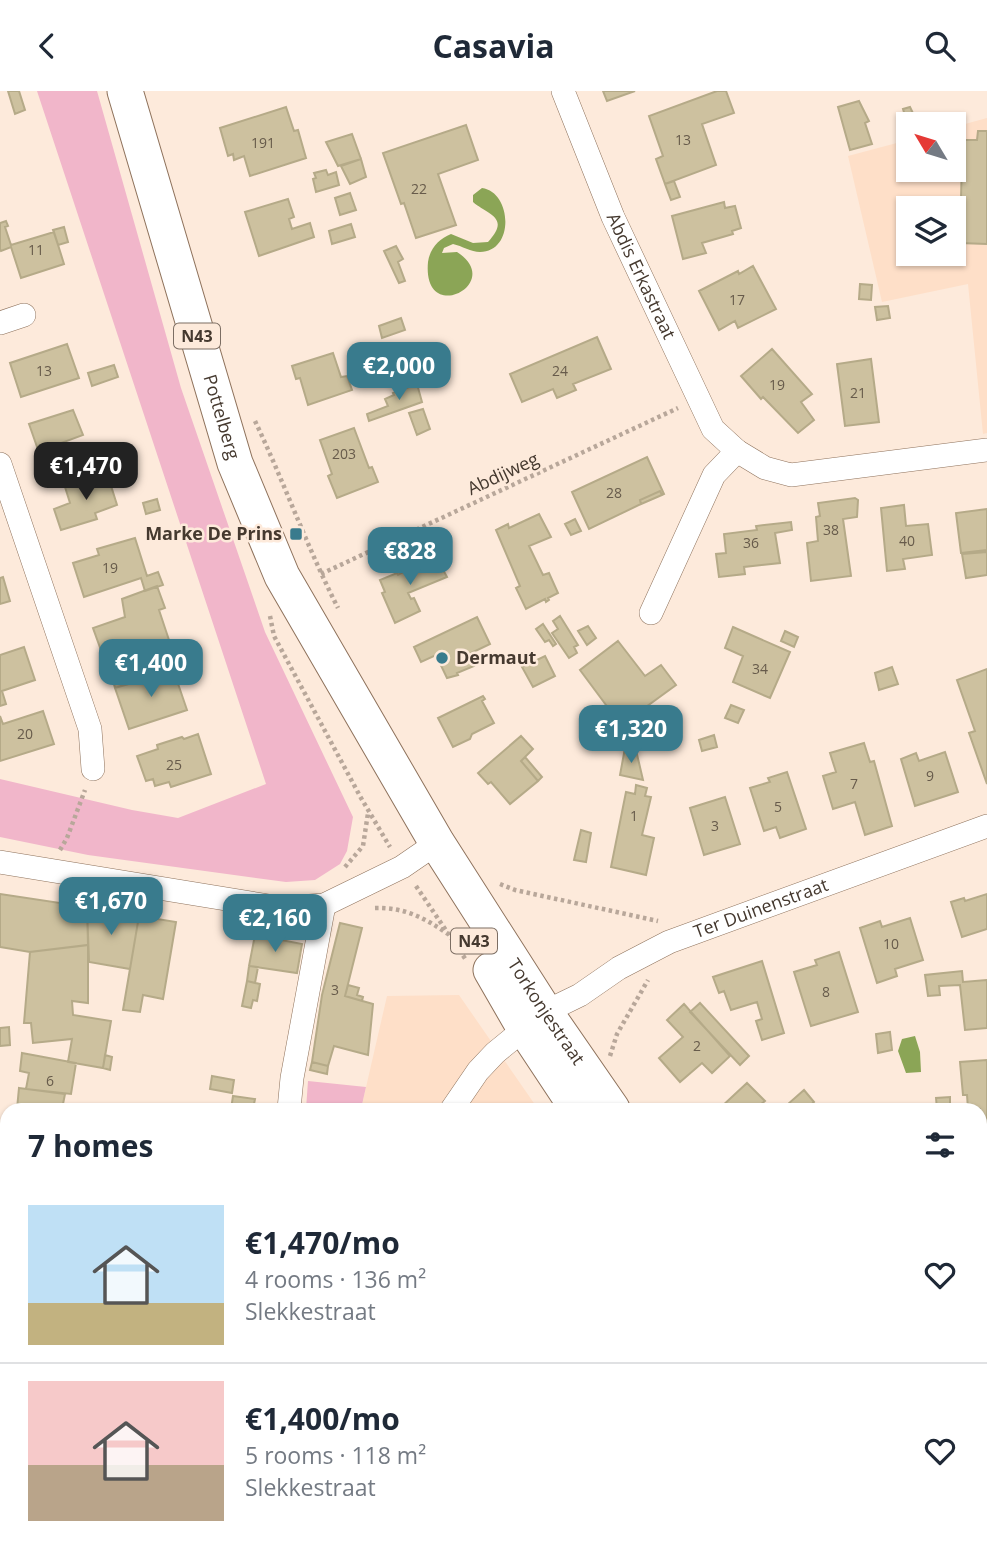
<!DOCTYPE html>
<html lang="en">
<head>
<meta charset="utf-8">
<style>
	:root { --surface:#fff; --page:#f6f6f7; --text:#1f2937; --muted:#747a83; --line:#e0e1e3; --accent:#397b8d }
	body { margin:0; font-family:"Open Sans",sans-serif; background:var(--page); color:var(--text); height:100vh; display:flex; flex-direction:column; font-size:26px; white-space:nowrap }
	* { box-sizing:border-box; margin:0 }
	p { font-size:23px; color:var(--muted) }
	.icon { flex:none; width:38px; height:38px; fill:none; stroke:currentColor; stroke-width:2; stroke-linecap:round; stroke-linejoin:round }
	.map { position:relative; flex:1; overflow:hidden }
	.sheet { position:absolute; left:0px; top:1012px; width:987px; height:450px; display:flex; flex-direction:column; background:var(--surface); border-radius:21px 21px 0 0; box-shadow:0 2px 5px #0004 }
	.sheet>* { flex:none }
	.needle { width:46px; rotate:308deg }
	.buttons { position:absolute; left:896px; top:21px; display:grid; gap:14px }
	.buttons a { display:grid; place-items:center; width:70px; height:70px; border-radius:0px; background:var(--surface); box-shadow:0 2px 5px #0004; font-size:35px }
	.price { position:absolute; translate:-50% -60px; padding:0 16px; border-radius:14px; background:var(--accent); color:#fff; font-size:23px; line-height:46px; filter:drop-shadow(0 2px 4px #0008) }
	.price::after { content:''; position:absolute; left:50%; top:42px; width:21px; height:16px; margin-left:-10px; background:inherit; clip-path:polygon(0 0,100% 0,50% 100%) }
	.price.active { background:#222; color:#fff }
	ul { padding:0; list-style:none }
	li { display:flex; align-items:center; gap:21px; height:175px; padding:0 28px }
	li+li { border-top:2px solid var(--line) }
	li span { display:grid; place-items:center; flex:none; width:196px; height:140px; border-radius:0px; color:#555 }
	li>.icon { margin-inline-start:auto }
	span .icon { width:84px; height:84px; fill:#fffc; stroke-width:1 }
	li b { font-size:30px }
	h2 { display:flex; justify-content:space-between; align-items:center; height:84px; padding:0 28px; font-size:30px }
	header { display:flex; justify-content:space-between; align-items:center; height:91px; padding:0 28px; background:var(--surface); font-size:32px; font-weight:700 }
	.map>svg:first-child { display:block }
	.built { fill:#fedfc8; fill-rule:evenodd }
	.green { fill:#f1b6ca }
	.water { fill:#8ba556 }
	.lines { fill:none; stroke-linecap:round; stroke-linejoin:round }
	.stream { stroke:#8ba556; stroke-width:8 }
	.building { fill:#cdc19f; stroke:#b5aa88; stroke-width:2 }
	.minor-casing { stroke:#8e725c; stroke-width:24 }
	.primary-casing { stroke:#8e725c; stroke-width:37 }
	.path { stroke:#b8a79a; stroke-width:4.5; stroke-dasharray:3.5 3.5; stroke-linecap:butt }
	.minor { stroke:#fff; stroke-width:23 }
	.primary { stroke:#fff; stroke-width:35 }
	.poi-dot { fill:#397b8d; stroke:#fdeadb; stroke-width:2.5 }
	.labels { text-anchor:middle; stroke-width:5; stroke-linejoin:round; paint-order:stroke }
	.number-label { font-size:14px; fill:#675b4b }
	.shield { fill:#fdeadb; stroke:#7c6e63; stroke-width:2 }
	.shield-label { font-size:16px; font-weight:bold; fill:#45392f }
	.street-label { font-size:18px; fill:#45392f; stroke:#fdeadb }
	.poi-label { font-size:18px; font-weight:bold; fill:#45392f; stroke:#fdeadb; text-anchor:end }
</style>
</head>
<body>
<header><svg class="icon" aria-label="back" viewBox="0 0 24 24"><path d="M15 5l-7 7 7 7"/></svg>Casavia<svg class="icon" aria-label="search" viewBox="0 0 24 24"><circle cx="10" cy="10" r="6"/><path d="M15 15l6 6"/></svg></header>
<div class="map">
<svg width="987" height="1460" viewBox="0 0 987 1460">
	<rect width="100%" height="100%" fill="#fdeadb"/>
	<path class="built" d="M987,27V342L983,343L968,193L882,211L848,65L908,49V79H954V36ZM908,117H954V163H908Z
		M459,904L538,1018H361L387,905Z
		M331,1454H965L974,1460H334Z"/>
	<path class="green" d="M37,0H97L181,297L265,541L353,726L347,760L340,773L315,789L286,791L88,764L0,746V688L132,719L178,727L266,693Z
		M308,990L366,996L361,1018H306Z"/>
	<path class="water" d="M482,97C512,101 515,161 480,161C471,161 462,155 453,153L444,157L442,162L457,161C506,192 422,236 428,171C430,157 439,148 451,143L473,152L488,151C511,126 488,124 473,111V104Z
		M915,945L920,961L921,981L906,982L898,960L902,948Z"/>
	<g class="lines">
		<path class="stream" d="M319,1454L322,1460"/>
	</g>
	<path class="building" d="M8,0H19L25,19L15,23Z
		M603,0H635L607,10Z
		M717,0H726L734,22L702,33L716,74L665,93L656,68L663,65L649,25Z
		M859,10L869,30L865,32L872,53L850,59L838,16Z
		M286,16L294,40L298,39L306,67L250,85L244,65L234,69L233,63L228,65L220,37Z
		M910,16L918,33L908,35L903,18Z
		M466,34L478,69L438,83L456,134L416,147L404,112L401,113L383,62Z
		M978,40H987V153L960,152L962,65H954V48L964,45L963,49H977Z
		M352,43L361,68L338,75L326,51Z
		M361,68L366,86L350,93L341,75Z
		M326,79L328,84L336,81L339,94L316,101L313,88L316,87L314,82Z
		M674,90L680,106L671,109L665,93Z
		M350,102L356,119L340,124L335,107Z
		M288,108L294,126L289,128L292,138L310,132L314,146L259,165L245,121Z
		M724,111L725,117L735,115L741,137L732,140L733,143L702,152L706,162L683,168L672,125Z
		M6,130L8,135L5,136L11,154L54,141L64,173L21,187L11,156L1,160L0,158V132Z
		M351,133L355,146L332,153L329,140Z
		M64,136L68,151L58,154L53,139Z
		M396,155L403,168L398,171L405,190L399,192L384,160Z
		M753,175L776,218L738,237L735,230L719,239L699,200L738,180L739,183Z
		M860,193L872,194L871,209L859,208Z
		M888,215L890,227L877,229L875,216Z
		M401,227L405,239L382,247L379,235Z
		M597,246L611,278L573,293L576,299L557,307L553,298L522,311L510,283Z
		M67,253L79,287L21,306L10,272Z
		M772,258L812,303L801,311L814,329L798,342L763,306L761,308L741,285Z
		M333,262L341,286L347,285L352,299L308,314L300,287L296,288L292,275Z
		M871,268L879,331L845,335L837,273Z
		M114,274L118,286L92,295L88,282Z
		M417,293L422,311L369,330L367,323L388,315L385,308L394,304L393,302Z
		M423,318L430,338L417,344L409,322Z
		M73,319L83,344L61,352L65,363L42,370L29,333Z
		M354,337L369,377L372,376L378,391L337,407L328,385L332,383L320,349Z
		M647,366L664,403L662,404L660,400L640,409L641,413L589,438L572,401Z
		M107,382L117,414L95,422L97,428L61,439L54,418L70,412L65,396Z
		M660,400L662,404L641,413L640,409Z
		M855,407L858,409L857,426L843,428L851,485L811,490L807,452L818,450L816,426L820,425L818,412Z
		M157,408L160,419L146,423L143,412Z
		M904,414L906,435L928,433L932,464L903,468L905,478L887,480L881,417Z
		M987,418V459L961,462L956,422Z
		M539,423L551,446L529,455L543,484L549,482L558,502L548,507L549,509L546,511L545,508L526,518L516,497L520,495L496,439L508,433L509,437Z
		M575,428L581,440L571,444L565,433Z
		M791,431L792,439L775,442L780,472L744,476L745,483L719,486L716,463L726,462L724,443L757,439L756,435Z
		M135,447L147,485L158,481L163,494L145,500L141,487L84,506L73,472L99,464L97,458Z
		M987,461V484L966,487L962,463Z
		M435,464L447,486L408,502L411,508L414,507L420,520L395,532L382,502L385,501L380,489L397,482L398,484Z
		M3,486L10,510L0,513V487Z
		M157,495L165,517L159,519L170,552L106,573L93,537L125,526L122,508Z
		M560,525L578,554L574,556L577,562L569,567L552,542L558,538L553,530Z
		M477,526L490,553L469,563L474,575L457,582L458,584L447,587L436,564L421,571L414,556Z
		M543,533L556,553L553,555L549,549L545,551L536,538Z
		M588,535L596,547L587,554L578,540Z
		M733,536L790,561L770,607L733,591L743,565L725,557Z
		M785,540L798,546L794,556L781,550Z
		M618,550L645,585L661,574L676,594L621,634L580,579Z
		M24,556L35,589L2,600L6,613L0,615V564Z
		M545,565L555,585L533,596L522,576Z
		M892,576L898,593L879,599L875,582Z
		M173,578L187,619L129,638L115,597Z
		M987,578V693L969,642L975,640L957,589Z
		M129,581L132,592L115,597L112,586Z
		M483,605L485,608L482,610L494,632L472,643L470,648L453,656L438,627Z
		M731,614L744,619L738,632L725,627Z
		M43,620L54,653L0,670V625L3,633Z
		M198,643L211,683L171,696L169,691L155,695L153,688L146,690L137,665L158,658L157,654L182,646L184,648Z
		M714,644L717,656L702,660L699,649Z
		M521,645L533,658L521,670L538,690L510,713L491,691L488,693L478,682Z
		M864,652L870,671L874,670L892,735L865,744L855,711L833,718L823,685L836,681L830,662Z
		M625,657L636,659L643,689L620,684Z
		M945,661L958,701L915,715L901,668L916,662L919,670Z
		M525,666L542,686L538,690L521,670Z
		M787,681L806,738L780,747L776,736L764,740L750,697L770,691L768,687Z
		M636,694L647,697L645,705L651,706L642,744L654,747L646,784L611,776L626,701L635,703Z
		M725,706L740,753L704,764L690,717Z
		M581,739L591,742L586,771L574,769Z
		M0,803L87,816L88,854L30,861L0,856Z
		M987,803V838L962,846L951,811L964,807L965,810Z
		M87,816L139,825L130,878L89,871Z
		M139,825L176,831L163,908L143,904L140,921L123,919Z
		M910,827L923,869L895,878L897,885L877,892L860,837L880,830L882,836Z
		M340,832L362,837L345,905L373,913L368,964L334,955L328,975L312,971L322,904Z
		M255,844L302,853L297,882L249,875Z
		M88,854V912L72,910L73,924L111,930L103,977L68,971L72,948L33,952L31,932H24L30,861Z
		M839,861L858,921L811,935L794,881L817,874L815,869Z
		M762,870L784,942L762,949L756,930L762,928L757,911L731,919L724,900L719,902L713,886Z
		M249,875L258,876L255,892L247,890Z
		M962,880L963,891L987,889V937L965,939L960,894L939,895L940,904L928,905L925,884Z
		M247,890L260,893L257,910L253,909L251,917L242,915Z
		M348,894L359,897L357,904L363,906L362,910L345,905Z
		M700,912L749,965L740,974L690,921Z
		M684,913L730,965L712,982L702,972L680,991L659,967L683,946L667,929Z
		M9,936L10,954L0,955V937Z
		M890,941L892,959L878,962L876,943Z
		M22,962L76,972L71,1003L26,998L29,982L20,980Z
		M105,964L112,966L110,979L103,977Z
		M987,969V1033H980V1018H968L967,1004H963L960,971Z
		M312,971L328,975L327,983L310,979Z
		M212,985L234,989L232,1002L210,998Z
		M747,992L765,1010L755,1018H719Z
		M19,997L65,1003L62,1018H17Z
		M804,999L814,1011L807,1018H792L788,1013Z
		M233,1005L255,1008L253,1018H231Z
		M950,1006V1018H937L936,1007Z
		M981,1198L987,1203V1267L980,1261Z
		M0,1341L6,1343L2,1355H0Z
		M3,1450L7,1451V1454H24L42,1458V1460H1Z
		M143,1454H166L164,1460H149L142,1458Z
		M201,1454H231L222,1458L223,1460H195Z
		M766,1454H775L782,1460H761Z"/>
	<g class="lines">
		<defs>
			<g id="minor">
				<path id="s1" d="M563,0L613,126L713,338L737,360L765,377L791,384L987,359"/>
				<path d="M0,232L24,224"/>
				<path d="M0,373L90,638L93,678"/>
				<path d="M651,522L714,384L737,360"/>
				<path d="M0,771L281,817L324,814L402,776L437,752"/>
				<path d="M289,1018L292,987L324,814"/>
				<path id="s2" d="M452,1018L478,980L495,962L545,921L580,904L619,877L669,851L987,735"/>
				<path d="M0,1182L7,1184"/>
				<path d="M305,1454L307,1460"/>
				<path d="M926,1454L935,1460"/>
			</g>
			<g id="primary">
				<path id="s3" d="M125,0L235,372L282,485L437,752L545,921L612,1018"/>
				<path d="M491,879L525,938L578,1018"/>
				<path d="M980,1387L987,1392"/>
			</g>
		</defs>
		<use href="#minor" class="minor-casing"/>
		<use href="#primary" class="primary-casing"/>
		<path class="path" d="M255,330C284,391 307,456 338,517
			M321,483L678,317
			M270,525L274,545L361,707L390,756
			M60,759L67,747L85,699
			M345,776L363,755L368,722
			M500,793L515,799L658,830
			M416,795L466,869
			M375,817C404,816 425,827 448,843
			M610,965L617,943L648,889
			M0,1227L7,1230
			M980,1351L987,1356
			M980,1423L987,1428
			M456,1460L457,1454"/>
		<use href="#minor" class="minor"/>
		<use href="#primary" class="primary"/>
	</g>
	<g class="poi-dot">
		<rect x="289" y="436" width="14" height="14" rx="3.5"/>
		<circle cx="442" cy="567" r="7"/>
	</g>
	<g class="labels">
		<g class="number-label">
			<text x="683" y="54">13</text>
			<text x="263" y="57">191</text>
			<text x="419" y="103">22</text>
			<text x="36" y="164">11</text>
			<text x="737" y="214">17</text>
			<text x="44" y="285">13</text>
			<text x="560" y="285">24</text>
			<text x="777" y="299">19</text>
			<text x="858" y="307">21</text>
			<text x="344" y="368">203</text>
			<text x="614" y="407">28</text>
			<text x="831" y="444">38</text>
			<text x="907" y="455">40</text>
			<text x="751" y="457">36</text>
			<text x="110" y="482">19</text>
			<text x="760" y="583">34</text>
			<text x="25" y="648">20</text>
			<text x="174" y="679">25</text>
			<text x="930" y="690">9</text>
			<text x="854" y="698">7</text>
			<text x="778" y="721">5</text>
			<text x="634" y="730">1</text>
			<text x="715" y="740">3</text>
			<text x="891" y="858">10</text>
			<text x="335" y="904">3</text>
			<text x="826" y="906">8</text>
			<text x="697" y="960">2</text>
			<text x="50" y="995">6</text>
		</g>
		<g class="shield">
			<rect x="174" y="232.5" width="46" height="25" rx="5"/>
			<rect x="451" y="837.5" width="46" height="25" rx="5"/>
		</g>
		<g class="shield-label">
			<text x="197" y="251">N43</text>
			<text x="474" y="856">N43</text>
		</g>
		<g class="street-label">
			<text dy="6" stroke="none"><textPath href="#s1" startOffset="201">Abdis Erkastraat</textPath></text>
			<text dy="6" stroke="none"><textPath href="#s3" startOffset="340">Pottelberg</textPath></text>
			<text transform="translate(503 383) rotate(-25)" y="6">Abdijweg</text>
			<text dy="6" stroke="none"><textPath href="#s2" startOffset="376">Ter Duinenstraat</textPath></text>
			<text dy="6" stroke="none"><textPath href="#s3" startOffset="1020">Torkonjestraat</textPath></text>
		</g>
		<g class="poi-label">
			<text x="282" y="449">Marke De Prins</text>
			<text x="456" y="573" text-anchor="start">Dermaut</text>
		</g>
	</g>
</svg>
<div class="buttons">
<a><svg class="needle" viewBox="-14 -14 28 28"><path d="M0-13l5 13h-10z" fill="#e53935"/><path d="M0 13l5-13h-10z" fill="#747a83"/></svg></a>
<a><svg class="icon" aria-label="layers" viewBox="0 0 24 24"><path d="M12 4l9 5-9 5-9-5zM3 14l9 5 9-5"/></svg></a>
</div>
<b class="price" style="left:399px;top:311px">€2,000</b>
<b class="price active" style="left:86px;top:411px">€1,470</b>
<b class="price" style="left:410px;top:496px">€828</b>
<b class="price" style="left:151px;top:608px">€1,400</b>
<b class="price" style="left:631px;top:674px">€1,320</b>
<b class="price" style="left:111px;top:846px">€1,670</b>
<b class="price" style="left:275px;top:863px">€2,160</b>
<section class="sheet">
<h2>7 homes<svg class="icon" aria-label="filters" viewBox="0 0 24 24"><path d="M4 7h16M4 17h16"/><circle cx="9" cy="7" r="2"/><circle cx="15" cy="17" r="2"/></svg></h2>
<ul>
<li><span style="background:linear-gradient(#bfe0f5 70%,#c2b280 0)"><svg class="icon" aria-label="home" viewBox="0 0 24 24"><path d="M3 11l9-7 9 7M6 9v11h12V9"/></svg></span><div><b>€1,470/mo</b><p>4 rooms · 136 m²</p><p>Slekkestraat</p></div><svg class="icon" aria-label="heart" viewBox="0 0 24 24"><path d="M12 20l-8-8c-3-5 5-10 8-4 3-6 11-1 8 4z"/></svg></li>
<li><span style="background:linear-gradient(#f6c9c9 60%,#b9a48a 0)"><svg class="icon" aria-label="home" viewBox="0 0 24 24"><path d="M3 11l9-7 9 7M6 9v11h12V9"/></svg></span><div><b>€1,400/mo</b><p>5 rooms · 118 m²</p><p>Slekkestraat</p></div><svg class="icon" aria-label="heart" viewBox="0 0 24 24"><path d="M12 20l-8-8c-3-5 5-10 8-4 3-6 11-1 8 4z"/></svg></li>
</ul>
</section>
</div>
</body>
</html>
